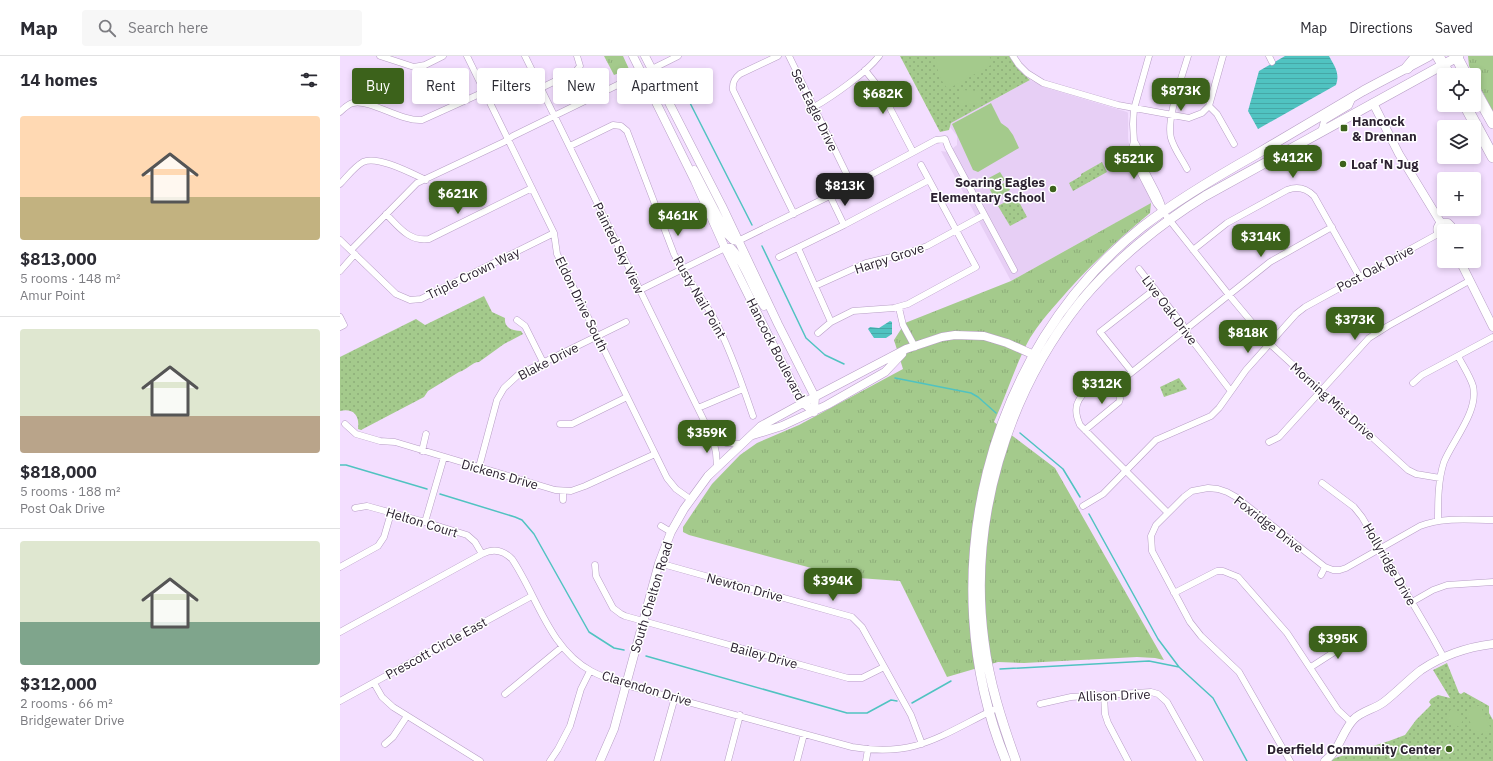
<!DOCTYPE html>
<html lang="en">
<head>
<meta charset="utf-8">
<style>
	:root { --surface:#fff; --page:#f7f7f7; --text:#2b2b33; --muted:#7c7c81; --line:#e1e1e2; --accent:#3c621b }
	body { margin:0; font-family:"IBM Plex Sans",sans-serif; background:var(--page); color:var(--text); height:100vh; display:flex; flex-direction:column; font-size:15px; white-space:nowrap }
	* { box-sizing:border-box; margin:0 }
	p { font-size:13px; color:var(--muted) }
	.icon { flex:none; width:22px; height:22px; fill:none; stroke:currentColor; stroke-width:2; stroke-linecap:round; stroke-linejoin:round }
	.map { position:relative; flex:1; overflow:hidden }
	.details { display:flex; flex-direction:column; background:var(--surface); width:340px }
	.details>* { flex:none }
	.guide { position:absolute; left:12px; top:12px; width:380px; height:36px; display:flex; gap:8px }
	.fabs { position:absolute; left:1097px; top:12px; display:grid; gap:8px }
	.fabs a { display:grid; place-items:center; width:44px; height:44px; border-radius:4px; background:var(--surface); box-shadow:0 2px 6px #0003; font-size:20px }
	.price { position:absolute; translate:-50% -34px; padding:0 9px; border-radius:8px; background:var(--accent); color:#fff; font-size:13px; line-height:26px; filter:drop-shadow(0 1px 2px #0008) }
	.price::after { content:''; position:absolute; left:50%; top:24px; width:12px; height:9px; margin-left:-6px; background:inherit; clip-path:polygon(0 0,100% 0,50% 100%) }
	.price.selected { background:#222; color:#fff }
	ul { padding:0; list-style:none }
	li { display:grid; align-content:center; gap:8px; height:212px; padding:0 20px }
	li+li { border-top:1px solid var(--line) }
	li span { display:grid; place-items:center; height:124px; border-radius:4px; color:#555 }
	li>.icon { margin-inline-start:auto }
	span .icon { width:72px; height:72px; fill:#fffc; stroke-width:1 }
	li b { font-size:17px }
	h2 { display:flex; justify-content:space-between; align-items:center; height:48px; padding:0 20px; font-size:17px }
	.chip { padding:0 14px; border-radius:4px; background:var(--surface); box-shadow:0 2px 6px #0003; font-size:14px; line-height:36px }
	.chip.selected { background:var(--accent); color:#fff }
	header { display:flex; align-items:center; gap:24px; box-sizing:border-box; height:56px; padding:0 20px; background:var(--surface); border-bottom:1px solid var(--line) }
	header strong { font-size:19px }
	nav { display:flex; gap:22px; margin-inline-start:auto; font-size:14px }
	.search { width:280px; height:36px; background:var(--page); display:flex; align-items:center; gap:10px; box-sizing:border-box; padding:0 14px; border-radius:4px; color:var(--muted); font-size:15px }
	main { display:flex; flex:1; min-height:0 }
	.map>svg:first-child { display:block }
	.built { fill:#e7cff5 }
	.grass { fill:url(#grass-tufts) }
	.park { fill:url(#park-dots) }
	.garden { fill:#a4ca8c }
	.water { fill:url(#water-rules) }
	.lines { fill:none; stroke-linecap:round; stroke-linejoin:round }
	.stream { stroke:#50c3c1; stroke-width:1.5 }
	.street-casing { stroke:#b79ec5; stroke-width:7 }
	.secondary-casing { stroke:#b79ec5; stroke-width:9 }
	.primary-casing { stroke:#b79ec5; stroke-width:10 }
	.highway-casing { stroke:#b79ec5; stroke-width:12 }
	.street { stroke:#fff; stroke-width:6 }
	.secondary { stroke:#fff; stroke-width:8 }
	.primary { stroke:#fff; stroke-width:9 }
	.highway { stroke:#fff; stroke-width:11 }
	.poi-dot { fill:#3c621b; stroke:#fff; stroke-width:1.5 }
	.labels { text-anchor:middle; stroke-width:3; stroke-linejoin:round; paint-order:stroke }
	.street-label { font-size:13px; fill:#2c2231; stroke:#fff }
	.poi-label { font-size:13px; font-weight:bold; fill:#2c2231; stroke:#fff; text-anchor:start }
</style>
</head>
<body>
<header>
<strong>Map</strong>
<div class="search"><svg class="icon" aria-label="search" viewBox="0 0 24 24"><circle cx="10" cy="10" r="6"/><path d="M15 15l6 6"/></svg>Search here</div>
<nav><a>Map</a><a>Directions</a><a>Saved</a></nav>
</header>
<main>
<section class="details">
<h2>14 homes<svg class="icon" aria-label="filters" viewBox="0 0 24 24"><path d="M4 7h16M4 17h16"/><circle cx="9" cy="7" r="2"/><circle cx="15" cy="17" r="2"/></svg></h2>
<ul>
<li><span style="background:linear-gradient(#ffd9b3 65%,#c2b280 0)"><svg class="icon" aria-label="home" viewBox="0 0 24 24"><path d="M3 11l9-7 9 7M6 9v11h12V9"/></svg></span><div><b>$813,000</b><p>5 rooms · 148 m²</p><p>Amur Point</p></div></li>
<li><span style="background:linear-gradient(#dfe7d0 70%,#b9a48a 0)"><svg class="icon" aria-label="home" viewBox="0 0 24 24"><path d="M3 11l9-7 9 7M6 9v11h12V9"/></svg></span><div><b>$818,000</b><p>5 rooms · 188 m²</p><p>Post Oak Drive</p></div></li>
<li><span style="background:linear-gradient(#dfe7d0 65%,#7fa58c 0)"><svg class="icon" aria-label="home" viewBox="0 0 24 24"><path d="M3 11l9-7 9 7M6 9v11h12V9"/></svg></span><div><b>$312,000</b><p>2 rooms · 66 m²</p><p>Bridgewater Drive</p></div></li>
</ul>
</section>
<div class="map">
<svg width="1153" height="705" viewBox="0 0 1153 705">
	<defs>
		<pattern id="grass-tufts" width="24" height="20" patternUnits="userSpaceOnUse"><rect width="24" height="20" fill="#a4ca8c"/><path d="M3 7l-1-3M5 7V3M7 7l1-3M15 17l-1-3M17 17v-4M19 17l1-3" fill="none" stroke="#8dad79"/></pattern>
		<pattern id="park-dots" width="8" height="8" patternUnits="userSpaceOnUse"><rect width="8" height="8" fill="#a4ca8c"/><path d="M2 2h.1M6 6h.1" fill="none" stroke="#8dad79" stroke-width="1.8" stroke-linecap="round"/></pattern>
		<pattern id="water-rules" width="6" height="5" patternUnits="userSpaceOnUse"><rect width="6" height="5" fill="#50c3c1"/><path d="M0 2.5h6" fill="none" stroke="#46a7a6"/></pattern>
	</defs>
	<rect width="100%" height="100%" fill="#f3deff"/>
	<path class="built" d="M690,24L707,32L787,56L788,57V82L792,105L798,119L813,146L671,225L601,95L608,96L617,89V80L610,71L611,67Z"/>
	<path class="grass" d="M264,0H283L289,13L274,19Z
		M1128,0H1153V56L1129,10Z
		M811,147L810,157C777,184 746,213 718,246C708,257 698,269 690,282C675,309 667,338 654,366L715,412L824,604L815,602L797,601L684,607L658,606L607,621L560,525L505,521L349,479L343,476V471L372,428L400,399L417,387L459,369L563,313L554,284L565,267L671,225Z"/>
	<path class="park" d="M560,0H669L678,13L690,24L611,67L609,74L600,76Z
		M762,106L767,116L733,135L729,127L741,120V118Z
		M676,140L687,161L670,170L658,150Z
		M144,240L152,256L165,262C164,273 173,274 181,275L183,278L164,288L139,306C132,306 127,314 119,316L88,335L84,341L21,374L18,373C20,359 13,352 0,355V301L76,263L85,269Z
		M839,322L847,333L824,341L820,331Z
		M1107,607L1119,637L1121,638L1124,636L1149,650V657L1153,664V705H991L995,702L1049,685L1065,679L1076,664L1091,649L1089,646L1091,643L1098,639L1110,642L1093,614Z"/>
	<path class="garden" d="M597,0H649L652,5L651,9L608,33C599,23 596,13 597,0Z
		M621,34L640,35V47H621Z
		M651,47L661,67L668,72L673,79L679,92L638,116L633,114L612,68Z
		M660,116L665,124L649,133L645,124Z
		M666,126L670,134L655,143L650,134Z
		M1140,649L1151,673L1137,680L1125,656Z
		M1111,653L1125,661L1119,671L1105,662Z
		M1072,688L1078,696L1064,705L1059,698Z"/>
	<path class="water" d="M945,0H989C995,11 1000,17 996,29L918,73L908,55L919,15Z
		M550,265L552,266V278L546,282H534L528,273L530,271L539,272Z"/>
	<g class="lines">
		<path class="stream" d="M348,43L412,169
			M422,190L466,282L485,299L504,308
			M555,322L631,337L638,341L656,357
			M680,377L723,413L740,441
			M0,409H6L87,433
			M100,438L175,461L182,464L194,478L249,576L274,592L284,594
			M749,458L818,583L839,611L873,642L907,705
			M306,600L507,657H527L551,644L557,645
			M660,613L809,605L839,611
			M572,647L611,625"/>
		<defs>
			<path id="street" d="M40,0L74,11L85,9L103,0
				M127,0L214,177L217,198L327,422L336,433L350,443
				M185,0L373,383L376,397L377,411
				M438,0L400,18C395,22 392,26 393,34L454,158
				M449,0L512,129
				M673,0L679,9L687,17L703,27L778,49L849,62L862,57L869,50L883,0
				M809,0L794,53L793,68L794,85L792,93L797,110L816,147L889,239L930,288L1068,414L1076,418L1100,422
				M929,0L932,6
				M312,13L338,0
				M525,14L540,33L573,96
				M201,32L236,15L240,10L237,0
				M869,50L877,58L894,88
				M474,51C493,40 526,17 539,0
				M0,56C4,52 8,48 13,47C31,43 61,66 82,64L144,36
				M981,76L984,65L1009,50L1013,41
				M794,85C800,93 801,102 804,112C810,126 819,138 823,153
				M230,90L273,69L281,70L287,75L334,198C346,222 363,242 376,266C391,296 402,328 413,360
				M847,113C842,103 834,93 831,82C826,63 842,21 848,0
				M0,128C7,121 14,111 23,106C37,99 71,117 86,124
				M490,140L504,169
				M46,158C59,171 69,186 89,183L192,132
				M0,184L56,238L70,244L81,243L214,177
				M398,185L512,129L596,84L605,83L608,91L674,214
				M458,192L491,266
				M11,194L77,127L164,86L173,80L302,17
				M853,194L887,167L947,134C957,130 966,132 974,140L1019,220
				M439,201L504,169L589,124
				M799,213L843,269L848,279L890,334
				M0,215L15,198
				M475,230L526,207L568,197L587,190L644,159
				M300,234L385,192
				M559,252L563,269L575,291
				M0,261L4,269L0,271
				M177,264L185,270L203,306
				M478,277L491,266L513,255L554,252L568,248L636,211L581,109
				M792,316L760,276L815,233
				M1073,327L1082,319L1153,281
				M358,352L403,333
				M5,368L16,378L40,385L55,386L215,434L231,435L245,430L315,398
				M220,368H232L287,341
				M745,374L779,346L780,343L778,323
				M373,383L386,387L402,388
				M929,386L939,381L1029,282L1048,270L1129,225
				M82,395L86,378
				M139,411L157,344L164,332L178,319L286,266
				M982,427L1014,451L1022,461L1093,582L1104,602
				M223,444V435
				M743,450L763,438L816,384L871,360L879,352L906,314L956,258L965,251L1098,178
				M15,452L27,450L85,466L127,479L135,486L142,498
				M827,456L740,369C732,352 737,342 751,331C755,328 759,325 764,323C771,322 779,323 786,321L930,206L992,171
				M1098,464C1098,445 1098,424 1104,406C1113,384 1139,355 1133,330C1130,320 1123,310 1118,300
				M85,466L104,401
				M321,470L331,476
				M319,507L512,561L522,571L571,659L582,688
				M255,509L256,520L273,552L281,558L285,560L508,622H522L544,611
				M0,511L38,490L44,481L51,457
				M981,519L985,511
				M834,537L877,515H883L898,521L947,577L998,654L1011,666
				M1072,546L1093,534L1107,529L1153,526
				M0,576L142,498C153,492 163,494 172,503C197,540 209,592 251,615C262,621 274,625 286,629L512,691C574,702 600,680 653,654
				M971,611L1016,582
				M34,627L42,641L53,651L140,705
				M165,638L222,591
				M764,638L765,658L768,667L788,705
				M0,645L192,540
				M700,648L731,641L811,636L818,638L827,646L860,705
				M45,688L53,681L67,660
				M210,705L218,693L230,670L241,633L250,615
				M317,705L335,641
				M388,705L400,659
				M457,705L464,678
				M526,705L528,693
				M950,705L899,616L861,580L850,566L812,495L811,480L816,469L844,441L852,435L868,432L878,433L887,436L896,441L985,511L993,514H1000L1006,512L1080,470C1103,461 1128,464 1153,464"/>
			<path id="secondary" d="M293,0L355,125L385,192L458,339L463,347L474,356
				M305,0L382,150L438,268L475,341L474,356
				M1033,47L1059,98L1101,167
				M354,114L387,178L393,184L398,185
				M1104,181C1097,179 1095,172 1101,167H1108L1111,170L1112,175
				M385,192H391C405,206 412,233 424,250
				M1120,205L1153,271
				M413,379L442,370L487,349L545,316L562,298
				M260,705L274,673L319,507L331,476L344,453L368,420L421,370L463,347L566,293L602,281L615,279L644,280L667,287L701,302
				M985,705C1000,694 1002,675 1014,663C1022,655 1035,653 1044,646C1057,636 1068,624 1081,614C1102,600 1128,591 1153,588"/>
			<path id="primary" d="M666,705C591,523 646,294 802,171C837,144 876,121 915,99C951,78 987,56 1023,35C1045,23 1067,12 1089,0
				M676,705C662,666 649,626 644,585C628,466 666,339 741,245C774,205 821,167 865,140L1119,0"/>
			<path id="highway" d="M1098,0L1109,19
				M1116,0L1126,19
				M1067,12L1077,0
				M1134,33L1153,67
				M1125,49L1153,101"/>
		</defs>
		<use href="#street" class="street-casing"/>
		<use href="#secondary" class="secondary-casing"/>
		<use href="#primary" class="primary-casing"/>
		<use href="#highway" class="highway-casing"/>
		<use href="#street" class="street"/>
		<use href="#secondary" class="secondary"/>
		<use href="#primary" class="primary"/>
		<use href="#highway" class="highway"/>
	</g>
	<g class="poi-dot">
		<rect x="1000" y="68" width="8" height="8" rx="2"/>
		<circle cx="1003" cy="108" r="4"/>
		<circle cx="713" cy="133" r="4"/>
		<circle cx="1109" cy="693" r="4"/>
	</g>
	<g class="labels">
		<g class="street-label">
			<text transform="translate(475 54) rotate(64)" y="5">Sea Eagle Drive</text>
			<text transform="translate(279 192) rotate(64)" y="5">Painted Sky View</text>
			<text transform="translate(549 202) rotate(-18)" y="5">Harpy Grove</text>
			<text transform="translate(1035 212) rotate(-28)" y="5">Post Oak Drive</text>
			<text transform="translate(133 217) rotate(-26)" y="5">Triple Crown Way</text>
			<text transform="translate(360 241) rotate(60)" y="5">Rusty Nail Point</text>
			<text transform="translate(242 248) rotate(64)" y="5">Eldon Drive South</text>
			<text transform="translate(830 254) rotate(53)" y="5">Live Oak Drive</text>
			<text transform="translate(436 293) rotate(63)" y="5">Hancock Boulevard</text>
			<text transform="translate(208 305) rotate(-27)" y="5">Blake Drive</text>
			<text transform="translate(993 345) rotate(42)" y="5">Morning Mist Drive</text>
			<text transform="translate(160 418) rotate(16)" y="5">Dickens Drive</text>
			<text transform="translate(82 466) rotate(17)" y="5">Helton Court</text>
			<text transform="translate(929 468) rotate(38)" y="5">Foxridge Drive</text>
			<text transform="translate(1050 508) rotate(60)" y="5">Hollyridge Drive</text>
			<text transform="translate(405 531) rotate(15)" y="5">Newton Drive</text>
			<text transform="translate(311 541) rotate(-73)" y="5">South Chelton Road</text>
			<text transform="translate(96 592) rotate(-29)" y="5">Prescott Circle East</text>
			<text transform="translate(424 599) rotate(15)" y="5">Bailey Drive</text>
			<text transform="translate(307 632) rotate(17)" y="5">Clarendon Drive</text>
			<text transform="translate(774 639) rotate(-2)" y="5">Allison Drive</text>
		</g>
		<g class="poi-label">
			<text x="1012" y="70">Hancock<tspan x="1012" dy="15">&amp; Drennan</tspan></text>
			<text x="1011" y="113">Loaf 'N Jug</text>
			<text x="705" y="131" text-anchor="end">Soaring Eagles<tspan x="705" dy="15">Elementary School</tspan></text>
			<text x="1101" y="698" text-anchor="end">Deerfield Community Center</text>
		</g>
	</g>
</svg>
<div class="fabs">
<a><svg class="icon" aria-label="locate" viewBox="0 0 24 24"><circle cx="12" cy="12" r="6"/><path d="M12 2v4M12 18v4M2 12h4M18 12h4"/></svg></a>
<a><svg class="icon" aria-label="layers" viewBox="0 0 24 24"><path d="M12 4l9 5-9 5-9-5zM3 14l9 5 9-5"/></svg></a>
<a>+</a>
<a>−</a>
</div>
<b class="price" style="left:841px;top:56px">$873K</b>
<b class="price" style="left:543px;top:59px">$682K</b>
<b class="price" style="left:953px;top:123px">$412K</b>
<b class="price" style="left:794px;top:124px">$521K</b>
<b class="price selected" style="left:505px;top:151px">$813K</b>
<b class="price" style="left:118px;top:159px">$621K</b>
<b class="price" style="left:338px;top:181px">$461K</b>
<b class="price" style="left:921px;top:202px">$314K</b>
<b class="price" style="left:1015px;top:285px">$373K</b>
<b class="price" style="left:908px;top:298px">$818K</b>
<b class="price" style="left:762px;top:349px">$312K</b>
<b class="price" style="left:367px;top:398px">$359K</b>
<b class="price" style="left:493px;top:546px">$394K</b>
<b class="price" style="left:998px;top:604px">$395K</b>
<div class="guide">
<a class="chip selected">Buy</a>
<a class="chip">Rent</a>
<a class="chip">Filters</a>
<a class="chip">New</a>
<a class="chip">Apartment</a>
</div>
</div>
</main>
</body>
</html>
